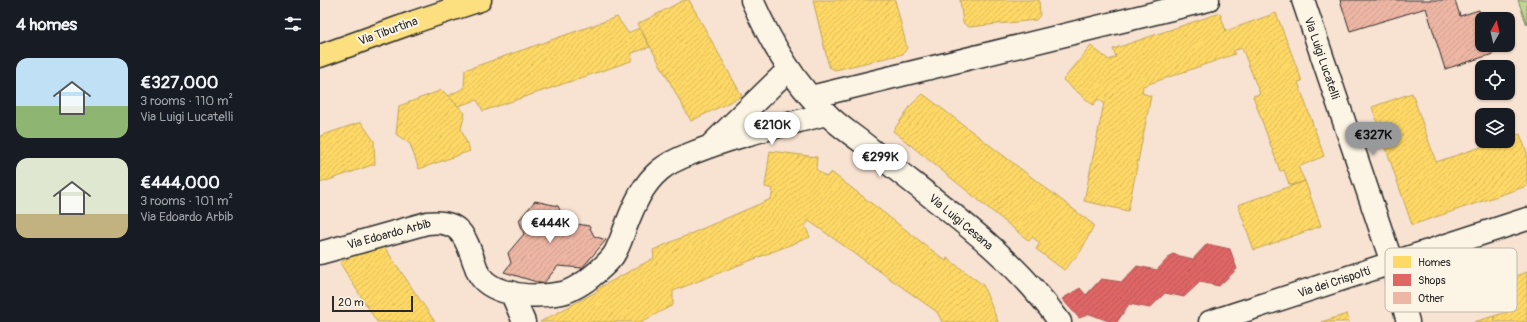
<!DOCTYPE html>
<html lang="en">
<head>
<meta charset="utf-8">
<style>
	:root { --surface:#171b24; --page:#20242c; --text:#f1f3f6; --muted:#9ea1a6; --accent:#98999b }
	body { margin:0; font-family:Pangolin,sans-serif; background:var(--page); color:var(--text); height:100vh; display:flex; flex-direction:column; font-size:15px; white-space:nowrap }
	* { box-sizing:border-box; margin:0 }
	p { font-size:13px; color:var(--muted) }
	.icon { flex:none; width:22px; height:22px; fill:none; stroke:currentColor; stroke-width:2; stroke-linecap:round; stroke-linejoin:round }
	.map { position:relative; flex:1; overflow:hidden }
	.sheet { display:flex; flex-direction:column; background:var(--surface); width:320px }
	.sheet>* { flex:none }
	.needle { width:26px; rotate:8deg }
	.controls { position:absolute; left:1155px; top:12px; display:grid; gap:8px }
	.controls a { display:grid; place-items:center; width:40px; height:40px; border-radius:8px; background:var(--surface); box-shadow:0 1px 3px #0004; font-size:20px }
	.scale { position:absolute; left:12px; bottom:10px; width:81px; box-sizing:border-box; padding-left:4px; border:2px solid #2b2b2b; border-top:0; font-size:11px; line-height:14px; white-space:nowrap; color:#2b2b2b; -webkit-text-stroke:3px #fcf5e5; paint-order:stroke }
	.price { position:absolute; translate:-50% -34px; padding:0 9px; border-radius:14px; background:#fff; color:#222; font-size:13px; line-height:26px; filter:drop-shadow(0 1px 2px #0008) }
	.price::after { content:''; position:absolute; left:50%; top:24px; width:12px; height:9px; margin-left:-6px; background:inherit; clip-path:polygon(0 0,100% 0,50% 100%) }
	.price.current { background:var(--accent); color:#111 }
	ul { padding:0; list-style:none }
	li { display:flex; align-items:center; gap:12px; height:100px; padding:0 16px }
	li span { display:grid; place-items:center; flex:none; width:112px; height:80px; border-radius:12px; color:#555 }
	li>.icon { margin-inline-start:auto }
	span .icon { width:48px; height:48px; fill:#fffc; stroke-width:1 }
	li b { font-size:17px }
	h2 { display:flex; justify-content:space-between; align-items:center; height:48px; padding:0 16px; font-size:17px }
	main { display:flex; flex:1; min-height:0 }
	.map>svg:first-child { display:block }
	.green { fill:#bdd991; stroke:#74825e }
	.homes { fill:url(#homes-hatch); stroke:#bfa554 }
	.shops { fill:url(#shops-hatch); stroke:#aa5454 }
	.building { fill:url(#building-hatch); stroke:#2b2b2b }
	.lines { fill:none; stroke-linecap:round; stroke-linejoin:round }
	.minor-casing { stroke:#2b2b2b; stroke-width:25 }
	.major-casing { stroke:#2b2b2b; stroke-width:25 }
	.minor { stroke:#fcf5e5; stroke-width:22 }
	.major { stroke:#fce080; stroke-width:22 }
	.labels { text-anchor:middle; stroke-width:4; stroke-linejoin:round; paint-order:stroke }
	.street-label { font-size:12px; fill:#2b2b2b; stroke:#fcf5e5 }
	.key { fill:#fcf5e5; stroke:#bdb8ad; stroke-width:1 }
	.key-label { font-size:11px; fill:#2b2b2b }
</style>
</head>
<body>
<main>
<section class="sheet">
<h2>4 homes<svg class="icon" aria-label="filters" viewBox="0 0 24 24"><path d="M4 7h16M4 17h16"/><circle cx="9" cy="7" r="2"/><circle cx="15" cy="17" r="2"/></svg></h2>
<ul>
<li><span style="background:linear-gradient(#bfe0f5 60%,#8fb573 0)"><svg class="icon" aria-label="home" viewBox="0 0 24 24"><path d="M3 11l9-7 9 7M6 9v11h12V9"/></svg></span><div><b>€327,000</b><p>3 rooms · 110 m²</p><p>Via Luigi Lucatelli</p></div></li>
<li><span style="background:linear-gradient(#dfe7d0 70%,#c2b280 0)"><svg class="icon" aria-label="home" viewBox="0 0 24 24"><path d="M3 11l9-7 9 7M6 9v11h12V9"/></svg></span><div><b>€444,000</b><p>3 rooms · 101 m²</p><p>Via Edoardo Arbib</p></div></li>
</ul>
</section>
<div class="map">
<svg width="1207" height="322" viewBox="0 0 1207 322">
	<defs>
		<pattern id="homes-hatch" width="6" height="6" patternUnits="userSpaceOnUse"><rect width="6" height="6" fill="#ffd966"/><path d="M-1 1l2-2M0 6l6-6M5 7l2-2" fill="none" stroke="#dbba59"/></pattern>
		<pattern id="shops-hatch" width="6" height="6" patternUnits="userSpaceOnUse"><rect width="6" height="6" fill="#e06666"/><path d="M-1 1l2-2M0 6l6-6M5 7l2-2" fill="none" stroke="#b65454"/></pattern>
		<pattern id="building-hatch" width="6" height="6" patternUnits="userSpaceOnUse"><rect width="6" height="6" fill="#eeb6a4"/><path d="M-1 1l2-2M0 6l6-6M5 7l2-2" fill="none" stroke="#cc9d8d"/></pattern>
	</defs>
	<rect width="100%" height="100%" fill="#f8e2d2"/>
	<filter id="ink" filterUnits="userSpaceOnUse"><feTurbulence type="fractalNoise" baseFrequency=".025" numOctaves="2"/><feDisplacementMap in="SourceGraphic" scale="8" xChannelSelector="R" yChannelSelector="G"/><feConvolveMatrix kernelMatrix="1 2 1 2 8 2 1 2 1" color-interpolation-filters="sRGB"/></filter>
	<g filter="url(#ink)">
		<path class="green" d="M1198,0H1207V25Z"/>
		<path class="homes" d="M364,0H369L422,96L371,121L318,24Z
			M493,0H575L587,48L583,54L515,70L509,67Z
			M640,0H719L720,15L716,20L649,27L643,23Z
			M900,13L906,31L956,13L982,81L978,82L1004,156L978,167L985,181L973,185L969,184L964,170L960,171L933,96L940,94L922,48L913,51L915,54L823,86L822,93L831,96L808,211L764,201L784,103L778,99L773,105L743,80L771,46L789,60L796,57L793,49Z
			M297,17L308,33L319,28L330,47L312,53L311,61L163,111L157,100L138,106L128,96L144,88L145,70Z
			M122,90L145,113L141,129L150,151L99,169L90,144L76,134L79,106Z
			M1092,93L1116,162L1179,141H1188V138L1200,134L1207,153V186L1092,225L1052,107Z
			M603,94L774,225L761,251L744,270L716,249L720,243L712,237L709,241L573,131L592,104Z
			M41,122L54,141L55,164L0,183V136Z
			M450,151L497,157L496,169L506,177L511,172L626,261L627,258L663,285L678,322H622L617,312L489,221L485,226L490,237L353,291V305L321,322H220L278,291L277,289L334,258L333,250L451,199L453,189L445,187Z
			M985,181L1001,226L934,250L918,205Z
			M59,239L115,322H57L20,263Z
			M1207,272V322H1175L1174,316L1187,312L1177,283Z
			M1027,314L1029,322H1001Z
			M1174,316L1175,322H1154Z"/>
		<path class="shops" d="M887,244L910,249L917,269L899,286L880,282L864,297L845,293L830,308L809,304L797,322H791L770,314L759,318L742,299L760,288L766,295L781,279L802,282L817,266L837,270L852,254L873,259Z"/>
		<path class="building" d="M1020,0H1135L1140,16L1159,10L1162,19V45H1170L1173,54L1125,69L1106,8L1030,31Z
			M215,201L238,206L245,222L269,226L274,236L286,240L262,268L238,266L223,284L184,272L191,263L188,253L204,234L199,220Z"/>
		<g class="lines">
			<defs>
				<path id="minor" d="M432,0C450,41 473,82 506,113C518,126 535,136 548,147C615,202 690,251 740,322
					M983,0L1072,263L1088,322
					M491,97L888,0
					M392,144L469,69
					M0,253L107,223C139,219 145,235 154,262C156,266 157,272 160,276C175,297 218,298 242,293C251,291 258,286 266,281C275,274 286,265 293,256C299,247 302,236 306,226C314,205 323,184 340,170C348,163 360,158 370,154C413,136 461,126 506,114
					M191,292L204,322
					M890,322L1207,219"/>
				<path id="major" d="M0,56L94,22L160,0"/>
			</defs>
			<use href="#minor" class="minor-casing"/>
			<use href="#major" class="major-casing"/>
			<use href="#minor" class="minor"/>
			<use href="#major" class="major"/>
		</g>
	</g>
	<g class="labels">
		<g class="street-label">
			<text transform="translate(68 31) rotate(-20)" y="4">Via Tiburtina</text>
			<text transform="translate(1002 58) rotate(71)" y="4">Via Luigi Lucatelli</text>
			<text transform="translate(641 222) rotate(40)" y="4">Via Luigi Cesana</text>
			<text transform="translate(69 234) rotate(-15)" y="4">Via Edoardo Arbib</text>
			<text transform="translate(1014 282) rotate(-18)" y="4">Via dei Crispolti</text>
		</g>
	</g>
	<rect x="1065" y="248" width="132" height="64" rx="6" class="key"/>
	<rect x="1073" y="256" width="18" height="12" fill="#ffd966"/>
	<rect x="1073" y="274" width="18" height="12" fill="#e06666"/>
	<rect x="1073" y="292" width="18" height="12" fill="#eeb6a4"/>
	<g class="key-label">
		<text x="1098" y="266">Homes</text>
		<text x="1098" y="284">Shops</text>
		<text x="1098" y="302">Other</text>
	</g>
</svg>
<div class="controls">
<a><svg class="needle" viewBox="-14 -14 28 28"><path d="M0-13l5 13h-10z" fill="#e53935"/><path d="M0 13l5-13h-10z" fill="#9ea1a6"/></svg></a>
<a><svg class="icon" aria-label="locate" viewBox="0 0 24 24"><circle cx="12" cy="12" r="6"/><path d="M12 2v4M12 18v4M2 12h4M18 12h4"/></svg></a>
<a><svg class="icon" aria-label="layers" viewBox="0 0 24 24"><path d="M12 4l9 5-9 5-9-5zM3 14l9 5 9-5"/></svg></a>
</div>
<div class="scale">20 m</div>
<b class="price" style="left:452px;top:146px">€210K</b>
<b class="price current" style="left:1053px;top:156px">€327K</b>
<b class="price" style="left:560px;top:178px">€299K</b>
<b class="price" style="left:230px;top:244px">€444K</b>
</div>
</main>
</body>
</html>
